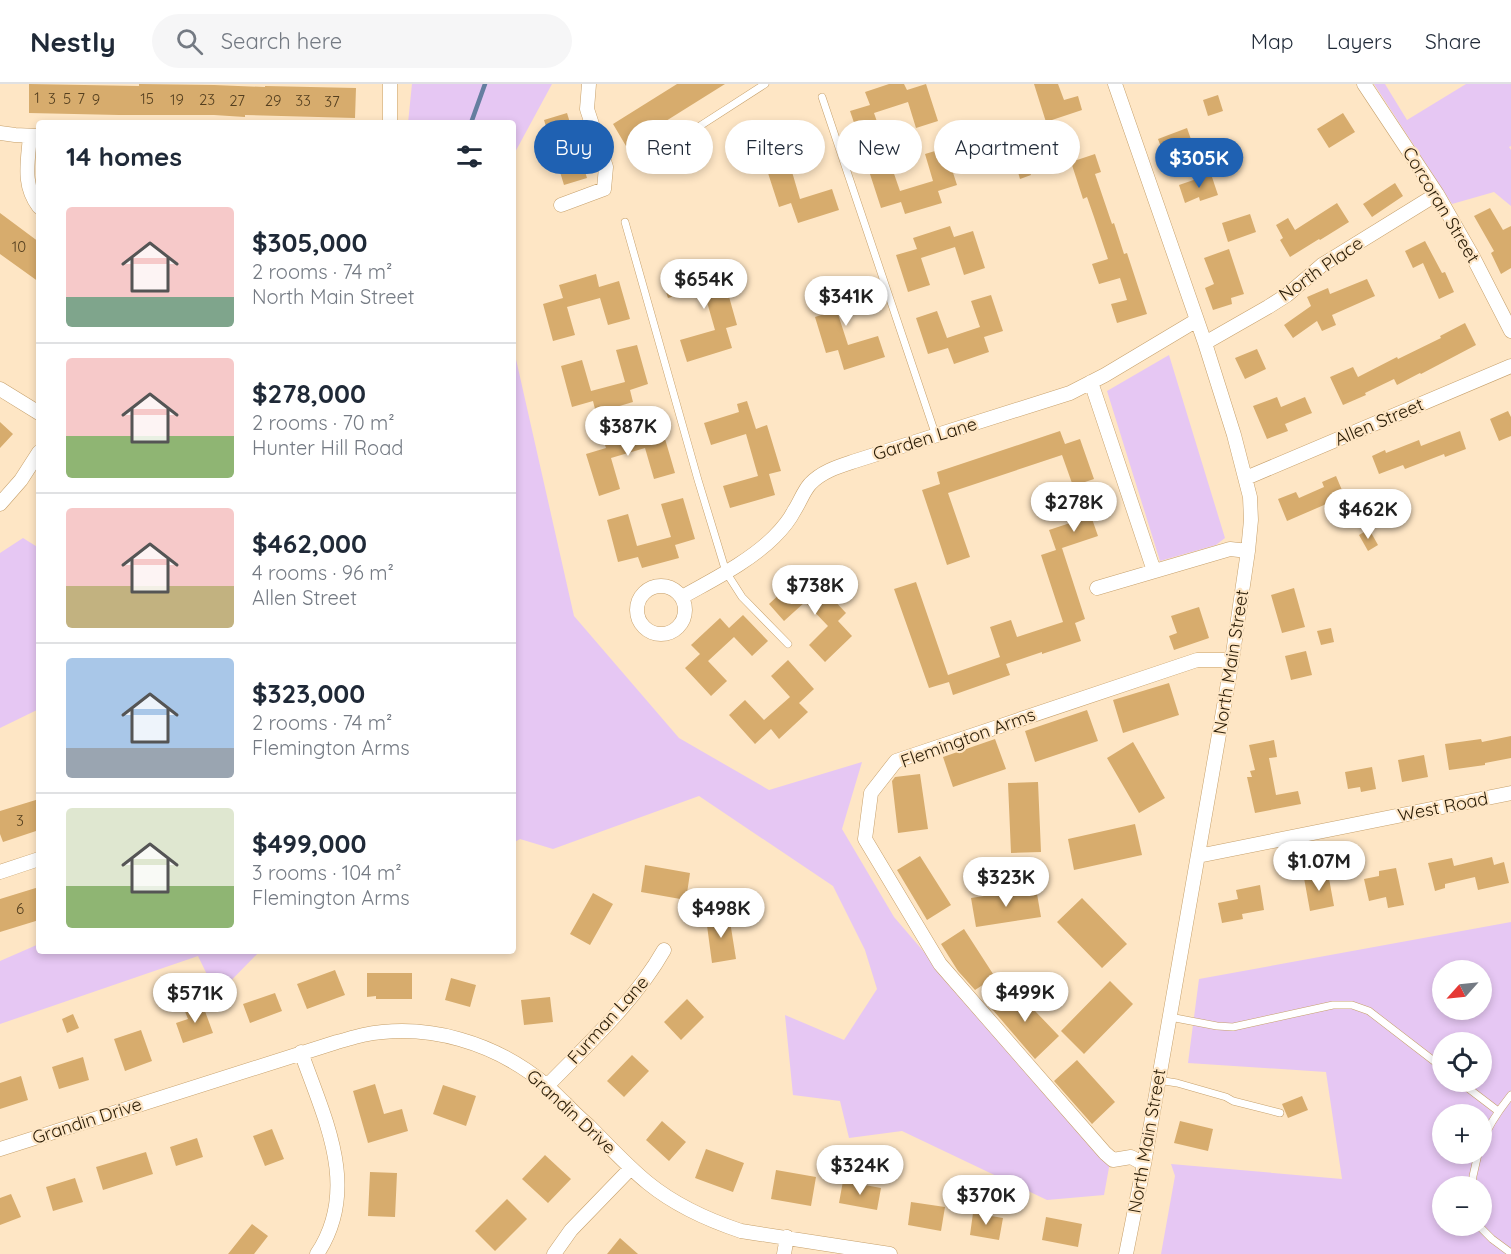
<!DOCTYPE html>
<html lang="en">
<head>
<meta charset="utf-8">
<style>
	:root { --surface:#fff; --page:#f6f6f7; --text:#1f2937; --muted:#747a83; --line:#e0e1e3; --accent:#1f61b2 }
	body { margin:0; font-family:Quicksand,sans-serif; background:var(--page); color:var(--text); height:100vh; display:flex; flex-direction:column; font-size:22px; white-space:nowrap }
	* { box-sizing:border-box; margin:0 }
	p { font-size:20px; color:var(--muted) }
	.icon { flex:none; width:33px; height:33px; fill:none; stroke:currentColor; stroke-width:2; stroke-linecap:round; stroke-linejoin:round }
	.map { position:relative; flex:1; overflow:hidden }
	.drawer { position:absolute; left:36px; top:36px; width:480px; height:834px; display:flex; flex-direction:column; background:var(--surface); border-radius:6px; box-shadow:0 3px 9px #0003 }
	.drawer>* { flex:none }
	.top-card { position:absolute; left:534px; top:36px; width:570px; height:54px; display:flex; gap:12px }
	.needle { width:39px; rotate:243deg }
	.fabs { position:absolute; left:1432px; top:876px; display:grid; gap:12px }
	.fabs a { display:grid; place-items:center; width:60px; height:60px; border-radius:50%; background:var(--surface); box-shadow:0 3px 9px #0003; font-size:30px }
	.price { position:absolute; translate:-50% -51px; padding:0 14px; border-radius:21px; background:#fff; color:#222; font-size:20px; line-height:39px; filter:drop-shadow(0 2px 3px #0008) }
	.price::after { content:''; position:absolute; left:50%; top:36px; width:18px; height:14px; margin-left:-9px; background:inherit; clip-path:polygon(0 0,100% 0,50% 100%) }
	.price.current { background:var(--accent); color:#fff }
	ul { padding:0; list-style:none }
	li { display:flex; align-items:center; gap:18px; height:150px; padding:0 30px }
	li+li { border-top:2px solid var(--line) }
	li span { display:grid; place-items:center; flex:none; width:168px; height:120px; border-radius:6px; color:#555 }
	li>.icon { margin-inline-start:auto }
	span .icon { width:72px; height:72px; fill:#fffc; stroke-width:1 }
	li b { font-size:26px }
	h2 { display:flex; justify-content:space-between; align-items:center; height:72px; padding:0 30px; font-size:26px }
	.pill { padding:0 21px; border-radius:27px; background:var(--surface); box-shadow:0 3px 9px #0003; font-size:21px; line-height:54px }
	.pill.current { background:var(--accent); color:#fff }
	header { display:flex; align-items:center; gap:36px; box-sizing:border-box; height:84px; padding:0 30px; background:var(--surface); border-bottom:2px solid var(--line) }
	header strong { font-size:28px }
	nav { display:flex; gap:33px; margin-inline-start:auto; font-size:21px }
	.search { width:420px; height:54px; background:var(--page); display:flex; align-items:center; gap:15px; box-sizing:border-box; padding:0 21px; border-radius:33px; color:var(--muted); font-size:22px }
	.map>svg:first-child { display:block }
	.green { fill:#e6c7f3; fill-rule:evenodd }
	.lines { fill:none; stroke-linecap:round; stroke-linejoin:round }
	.stream { stroke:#657ea0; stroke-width:4.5 }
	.building { fill:#d7ac6d }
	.service-casing { stroke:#c6a06b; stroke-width:8 }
	.minor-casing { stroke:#c6a06b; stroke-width:15 }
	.service { stroke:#fff; stroke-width:7 }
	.minor { stroke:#fff; stroke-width:14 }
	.labels { text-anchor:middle; stroke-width:4.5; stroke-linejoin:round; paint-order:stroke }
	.number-label { font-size:15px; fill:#543f1f }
	.street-label { font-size:18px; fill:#291b05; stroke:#fee6c5 }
</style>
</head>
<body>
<header>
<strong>Nestly</strong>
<div class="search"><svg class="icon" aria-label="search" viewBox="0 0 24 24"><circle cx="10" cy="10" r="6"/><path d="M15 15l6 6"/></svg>Search here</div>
<nav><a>Map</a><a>Layers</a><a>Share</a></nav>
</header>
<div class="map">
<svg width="1511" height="1170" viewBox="0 0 1511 1170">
	<rect width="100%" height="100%" fill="#fee6c5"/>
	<path class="green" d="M412,0H552L513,72V39H408Z
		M1374,0H1385L1407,36L1466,0H1511V62L1509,63L1511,66V122L1494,108L1452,120Z
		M513,262L574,532L679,654L769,706L862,678L842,745L894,833L1101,1074L1113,1075L1110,1078L1104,1111L1047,1116L902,1047L849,1054L840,1017L793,1011L785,931L844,956L877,905L865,866L833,802L699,712L553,765L520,755L513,759Z
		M1169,271L1225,454L1216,461L1160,477L1107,307Z
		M23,454L39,464V625L0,644V469Z
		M1511,838V1170H1161L1175,1092L1171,1080L1342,1095L1326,988L1188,979L1199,895ZM1443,886H1482V926H1443ZM1443,958H1482V998H1443ZM1443,1030H1482V1070H1443ZM1443,1102H1482V1142H1443Z
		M39,860V867H260L217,911L198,872L0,940V877Z"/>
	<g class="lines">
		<path class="stream" d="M471,39L485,0"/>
	</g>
	<path class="building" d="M29,0L139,2V0L214,1L265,3V2L356,4L355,34L245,31V33L214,31H119L29,29Z
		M677,0H725L626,62L613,40Z
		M889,0H904L907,6L926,0L938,37L916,44L908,18L874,29L883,55L862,62L850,27L870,21L865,8Z
		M1034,0H1058L1064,16L1078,12L1082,26L1046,38Z
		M1218,11L1223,27L1208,32L1203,16Z
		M567,29L587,94L564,101L544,36Z
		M1343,29L1355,48L1329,64L1317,45Z
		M1187,44L1193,61L1164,71L1158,55Z
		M814,50L821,71L790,81L800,115L832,105L839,126L798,139L791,119L779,123L767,86L779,83L773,62Z
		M1017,52L1031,91L1020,95L1012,68H1010L1006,56Z
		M945,64L957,101L938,107L942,119L905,130L901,118L881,124L869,87L891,81L900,107L933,97L925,70Z
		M1095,70L1101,88L1095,90L1112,140L1114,139L1124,170L1127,169L1147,230L1117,239L1111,220L1127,216L1120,194L1099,200L1092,180L1108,175L1094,133L1087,113L1083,115L1071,78Z
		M1211,90L1218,111L1200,117L1199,113L1185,119L1179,101Z
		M1395,99L1403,112L1372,133L1363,120Z
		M1337,119L1349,138L1320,156L1319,155L1290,173L1280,156L1283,154L1276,141L1288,134L1295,146Z
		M1490,124L1503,146L1511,142V184L1501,190L1491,169L1494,167L1474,132Z
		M0,129L39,158V198L0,170Z
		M1250,130L1256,148L1228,158L1222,139Z
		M950,142L954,153L973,147L985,184L964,191L955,163L921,174L930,201L908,208L896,171L917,165L913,154Z
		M1425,157L1442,189L1445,188L1454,208L1439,215L1423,179L1413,184L1405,167Z
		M1229,165L1244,210L1231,214L1232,220L1213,226L1205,204L1214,200L1204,174Z
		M706,179L712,199L724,195L737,241L726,244L732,264L687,278L680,256L715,246L703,204L668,214L661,193Z
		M596,190L599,203L619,197L630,235L608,241L600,214L567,223L575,251L553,257L543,220L563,214L559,201Z
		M1367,195L1375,212L1332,231L1336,241L1322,247L1317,237L1293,254L1284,241L1311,222L1307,213L1328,204L1330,210Z
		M862,196L868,217L837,227L848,261L878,252L885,273L844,286L838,266L826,269L815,233L827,229L820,209Z
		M991,211L1003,247L984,253L989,268L954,280L948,264L928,270L916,234L937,227L947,254L980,243L971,217Z
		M1465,239L1476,261L1421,290L1420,289L1397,301L1394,295L1365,309L1366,311L1343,321L1330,293L1353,283L1358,293L1397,273L1398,275L1441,254L1440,252Z
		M637,261L648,300L630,306L633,318L596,329L593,317L572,323L561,282L582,276L591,307L625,298L616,266Z
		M1257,265L1266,285L1245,295L1235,274Z
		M1277,313L1281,323L1305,313L1312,329L1285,340L1288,347L1267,355L1253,322Z
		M747,317L756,345L767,341L781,387L769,390L775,411L730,424L723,402L758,392L746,350L711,361L704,339L739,328L737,320Z
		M1508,327L1511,333V352L1499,357L1490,335Z
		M0,338L13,350L0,364Z
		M640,341L643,354L663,348L675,389L654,395L645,364L611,374L620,405L599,412L586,370L606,364L602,352Z
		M1060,347L1065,360L1080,355L1094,395L1073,402L1062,371L948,409L970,473L947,481L922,406L940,400L937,388Z
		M1460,347L1466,365L1445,373L1444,370L1405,385L1403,381L1379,390L1372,372L1385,366L1386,369L1419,356L1421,362Z
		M1336,392L1350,425L1336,431L1331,418L1287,437L1278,415L1296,408L1299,414L1324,403L1322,398Z
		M683,414L695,455L675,461L679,474L642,484L638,473L618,478L607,436L628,430L637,462L671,453L661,420Z
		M1091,432L1098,452L1056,466L1049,446Z
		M1369,445L1378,461L1368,467L1359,451Z
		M1062,464L1085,535L1075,539L1081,557L1042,570V568L1006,580L1010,591L953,611L949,598L929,604L894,505L916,498L948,591L1000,573L990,543L1011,536L1017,553L1063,538L1041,471Z
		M797,494L812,509L820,501L846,529L838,537L852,552L825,578L809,561L828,542L805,518L784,537L769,520Z
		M1294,504L1305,543L1282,549L1271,511Z
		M1199,523L1209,554L1174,566L1169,552L1177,549L1171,532Z
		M743,531L768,557L752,572L734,553L708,577L727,597L711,612L685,584L700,570L691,561L720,534L729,544Z
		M1331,544L1334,558L1321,561L1317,547Z
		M1306,567L1312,591L1291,596L1285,572Z
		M788,576L814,605L799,619L808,628L779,655L771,645L755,660L729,631L745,616L764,636L790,613L771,592Z
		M1169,599L1179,631L1123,649L1113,616Z
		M1087,626L1098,657L1035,678L1025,647Z
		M1511,652V674L1485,679V681L1449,686L1445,660L1481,655L1482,658Z
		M995,655L1006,685L953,703L943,673Z
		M1274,656L1277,673L1269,674L1276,711L1298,707L1301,720L1255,729L1247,693H1252L1250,687L1255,686L1249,661Z
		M1133,658L1165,714L1139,729L1107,674Z
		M1424,671L1428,693L1402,698L1398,676Z
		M1372,683L1376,705L1361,708L1360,703L1348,705L1345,688Z
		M920,690L928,745L898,749L892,697L895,693Z
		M1038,698L1041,768L1011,769L1008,699Z
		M39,715V746L3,758L0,750V727Z
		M1135,740L1142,771L1074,786L1068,755Z
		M920,772L951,821L927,836L897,786Z
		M1492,773L1494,781L1504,778L1509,799L1478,806L1475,793L1445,800V804L1435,807L1428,779L1452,774L1454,782Z
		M645,781L690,789L686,816L641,808Z
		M1396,784L1404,821L1388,824L1386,813L1369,817L1364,795L1379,792V787Z
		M1328,789L1334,822L1310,827L1304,794Z
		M1260,801L1264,826L1242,830L1243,835L1222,839L1218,819L1238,815L1236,806Z
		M39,803V836L0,848V815Z
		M1036,804L1041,833L976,843L971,814Z
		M593,809L613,820L590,861L570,850Z
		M1082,814L1127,860L1102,884L1057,838Z
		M729,831L736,875L712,879L706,834Z
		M964,845L995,893L975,906L958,887L941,860Z
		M335,886L345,911L307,925L297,900Z
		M367,889H412V915H376V912L367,913Z
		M451,894L476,901L470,923L445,916Z
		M1110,897L1133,920L1084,970L1061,947Z
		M1013,904L1059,952L1035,975L992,925Z
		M275,909L282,927L250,939L243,920Z
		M550,913L553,938L524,941L521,916Z
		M687,915L704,933L681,956L664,938Z
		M202,919L213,949L183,959L176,939L188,935L184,925Z
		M73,930L79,944L67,949L62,935Z
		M141,946L152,977L125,987L114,955Z
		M632,971L649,987L624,1013L607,997Z
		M83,973L89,996L59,1005L52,983Z
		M1077,976L1115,1018L1092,1040L1054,997Z
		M21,992L28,1016L0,1025V999Z
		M375,1000L384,1030L402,1025L408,1047L368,1059L353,1007Z
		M443,1001L476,1012L466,1042L433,1030Z
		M1302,1012L1308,1026L1288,1034L1282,1020Z
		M662,1037L686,1058L669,1077L646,1056Z
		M1180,1037L1213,1045L1208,1067L1174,1059Z
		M272,1045L284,1075L265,1082L253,1052Z
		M197,1054L203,1073L176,1082L170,1063Z
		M706,1065L744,1079L733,1108L695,1094Z
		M146,1068L153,1090L103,1106L96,1083Z
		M545,1071L571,1095L548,1119L522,1095Z
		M776,1086L816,1093L811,1122L771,1115Z
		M370,1088L397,1089L395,1133L368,1132Z
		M75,1094L83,1118L53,1127L46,1103Z
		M843,1097L881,1104L877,1126L839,1119Z
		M11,1110L21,1133L0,1141V1114Z
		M507,1115L527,1135L495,1167L475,1147Z
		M911,1118L945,1123L941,1147L908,1141Z
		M973,1129L1003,1134L999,1156L970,1151Z
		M1046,1133L1082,1140L1078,1163L1042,1156Z
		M252,1140L268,1152L254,1170H228Z
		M620,1154L638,1170H607Z"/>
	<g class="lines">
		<defs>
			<path id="service" d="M822,13L936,352
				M641,80L765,0
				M625,138L698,396L726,488L742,513L788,560
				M1170,933L1217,942L1233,943L1333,921H1352L1369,927L1443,984
				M1158,996L1177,999L1226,1013L1233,1017L1280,1029
				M1460,998L1498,1027
				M1482,1058C1489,1040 1499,1026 1511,1011
				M1472,1102L1473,1092L1478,1070
				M1479,1142L1492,1155L1511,1169"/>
			<path id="minor" d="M1115,0L1205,259L1234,351L1250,413L1251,436L1248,467L1232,576L1144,1080L1126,1170
				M1364,0L1437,110L1473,173L1511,247
				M390,39V0
				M0,49L15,51L37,52
				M30,52C28,78 22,101 39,123
				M561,121L604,105L606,83L587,25L589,0
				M1205,259L1268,223L1287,211L1322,181L1437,110
				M1091,298L1154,487
				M0,305L39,329
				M1246,394L1511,282
				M0,420L21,396L39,368
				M637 526a24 24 0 1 1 48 0a24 24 0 1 1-48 0Z
				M1097,504L1230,465L1248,467
				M682,513C712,496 749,478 774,453C782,445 789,437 794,427C800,418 803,408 810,400C822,387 840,382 855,377L1070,309L1105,291L1197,236
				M1198,772L1511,709
				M0,788L39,775
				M301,968C324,1034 361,1104 317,1170
				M547,1002C588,960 635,917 664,866
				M0,1065L337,958C345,956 354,953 363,951C428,938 496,959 546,1001C553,1007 559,1014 566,1020C573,1028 581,1035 589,1042C608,1061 627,1082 648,1099C675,1121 708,1136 741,1147L890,1170
				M1144,1080L1131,1073L1113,1076L1105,1069L940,880L865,755L871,709L896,677L1197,576H1232
				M554,1170L571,1146L631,1084
				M784,1170L787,1153"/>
		</defs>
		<use href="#service" class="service-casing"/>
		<use href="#minor" class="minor-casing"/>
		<use href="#service" class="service"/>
		<use href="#minor" class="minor"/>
	</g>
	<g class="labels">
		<g class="number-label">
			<text x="37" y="19">1</text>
			<text x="52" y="20">3</text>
			<text x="67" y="20">5</text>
			<text x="81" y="20">7</text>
			<text x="147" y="20">15</text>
			<text x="96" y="21">9</text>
			<text x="177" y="21">19</text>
			<text x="207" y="21">23</text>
			<text x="237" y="22">27</text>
			<text x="273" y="22">29</text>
			<text x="303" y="22">33</text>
			<text x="332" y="23">37</text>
			<text x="19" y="168">10</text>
			<text x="20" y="742">3</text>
			<text x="20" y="830">6</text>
		</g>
		<g class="street-label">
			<text transform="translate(1441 121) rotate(59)" y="6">Corcoran Street</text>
			<text transform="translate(1321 185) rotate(-35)" y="6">North Place</text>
			<text transform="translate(1379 338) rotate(-23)" y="6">Allen Street</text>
			<text transform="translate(925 355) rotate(-17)" y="6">Garden Lane</text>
			<text transform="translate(1231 578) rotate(-81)" y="6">North Main Street</text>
			<text transform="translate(968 654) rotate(-20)" y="6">Flemington Arms</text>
			<text transform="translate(1443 723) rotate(-11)" y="6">West Road</text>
			<text transform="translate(608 936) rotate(-48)" y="6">Furman Lane</text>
			<text transform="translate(571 1028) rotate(43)" y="6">Grandin Drive</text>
			<text transform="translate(87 1037) rotate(-18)" y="6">Grandin Drive</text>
			<text transform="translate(1147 1057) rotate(-80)" y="6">North Main Street</text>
		</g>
	</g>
</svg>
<div class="fabs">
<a><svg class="needle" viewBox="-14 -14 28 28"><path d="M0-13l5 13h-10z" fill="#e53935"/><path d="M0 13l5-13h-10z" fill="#747a83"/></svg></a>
<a><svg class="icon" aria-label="locate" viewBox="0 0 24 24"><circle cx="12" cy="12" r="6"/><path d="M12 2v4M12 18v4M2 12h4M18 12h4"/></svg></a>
<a>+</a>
<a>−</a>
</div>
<b class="price current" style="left:1199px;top:105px">$305K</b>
<b class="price" style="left:704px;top:226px">$654K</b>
<b class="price" style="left:846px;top:243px">$341K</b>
<b class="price" style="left:628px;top:373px">$387K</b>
<b class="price" style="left:1074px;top:449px">$278K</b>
<b class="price" style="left:1368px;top:456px">$462K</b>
<b class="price" style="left:815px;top:532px">$738K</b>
<b class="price" style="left:1319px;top:808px">$1.07M</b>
<b class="price" style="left:1006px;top:824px">$323K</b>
<b class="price" style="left:721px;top:855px">$498K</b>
<b class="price" style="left:1025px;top:939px">$499K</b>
<b class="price" style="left:195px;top:940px">$571K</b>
<b class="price" style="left:860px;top:1112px">$324K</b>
<b class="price" style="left:986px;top:1142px">$370K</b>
<div class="top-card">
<a class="pill current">Buy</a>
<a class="pill">Rent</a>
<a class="pill">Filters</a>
<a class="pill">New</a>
<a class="pill">Apartment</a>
</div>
<section class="drawer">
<h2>14 homes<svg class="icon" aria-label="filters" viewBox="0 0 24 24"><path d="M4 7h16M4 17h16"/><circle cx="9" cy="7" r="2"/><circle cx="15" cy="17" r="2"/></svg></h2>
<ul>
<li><span style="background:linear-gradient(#f6c9c9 75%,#7fa58c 0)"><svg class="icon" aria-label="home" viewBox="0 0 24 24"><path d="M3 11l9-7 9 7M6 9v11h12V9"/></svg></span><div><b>$305,000</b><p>2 rooms · 74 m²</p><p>North Main Street</p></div></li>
<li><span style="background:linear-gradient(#f6c9c9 65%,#8fb573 0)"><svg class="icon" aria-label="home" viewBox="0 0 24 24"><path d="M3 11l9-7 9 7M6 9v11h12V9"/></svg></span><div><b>$278,000</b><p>2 rooms · 70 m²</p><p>Hunter Hill Road</p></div></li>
<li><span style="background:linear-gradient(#f6c9c9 65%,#c2b280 0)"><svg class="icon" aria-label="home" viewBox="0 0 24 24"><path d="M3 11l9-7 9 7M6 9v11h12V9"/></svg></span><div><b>$462,000</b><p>4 rooms · 96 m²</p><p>Allen Street</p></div></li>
<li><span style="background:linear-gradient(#a9c7e8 75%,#9aa5b1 0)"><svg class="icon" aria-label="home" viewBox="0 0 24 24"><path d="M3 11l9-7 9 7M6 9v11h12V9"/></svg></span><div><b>$323,000</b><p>2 rooms · 74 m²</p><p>Flemington Arms</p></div></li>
<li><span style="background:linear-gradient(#dfe7d0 65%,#8fb573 0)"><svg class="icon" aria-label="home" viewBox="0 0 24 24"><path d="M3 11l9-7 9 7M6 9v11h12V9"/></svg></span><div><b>$499,000</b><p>3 rooms · 104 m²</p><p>Flemington Arms</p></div></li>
</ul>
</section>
</div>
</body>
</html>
